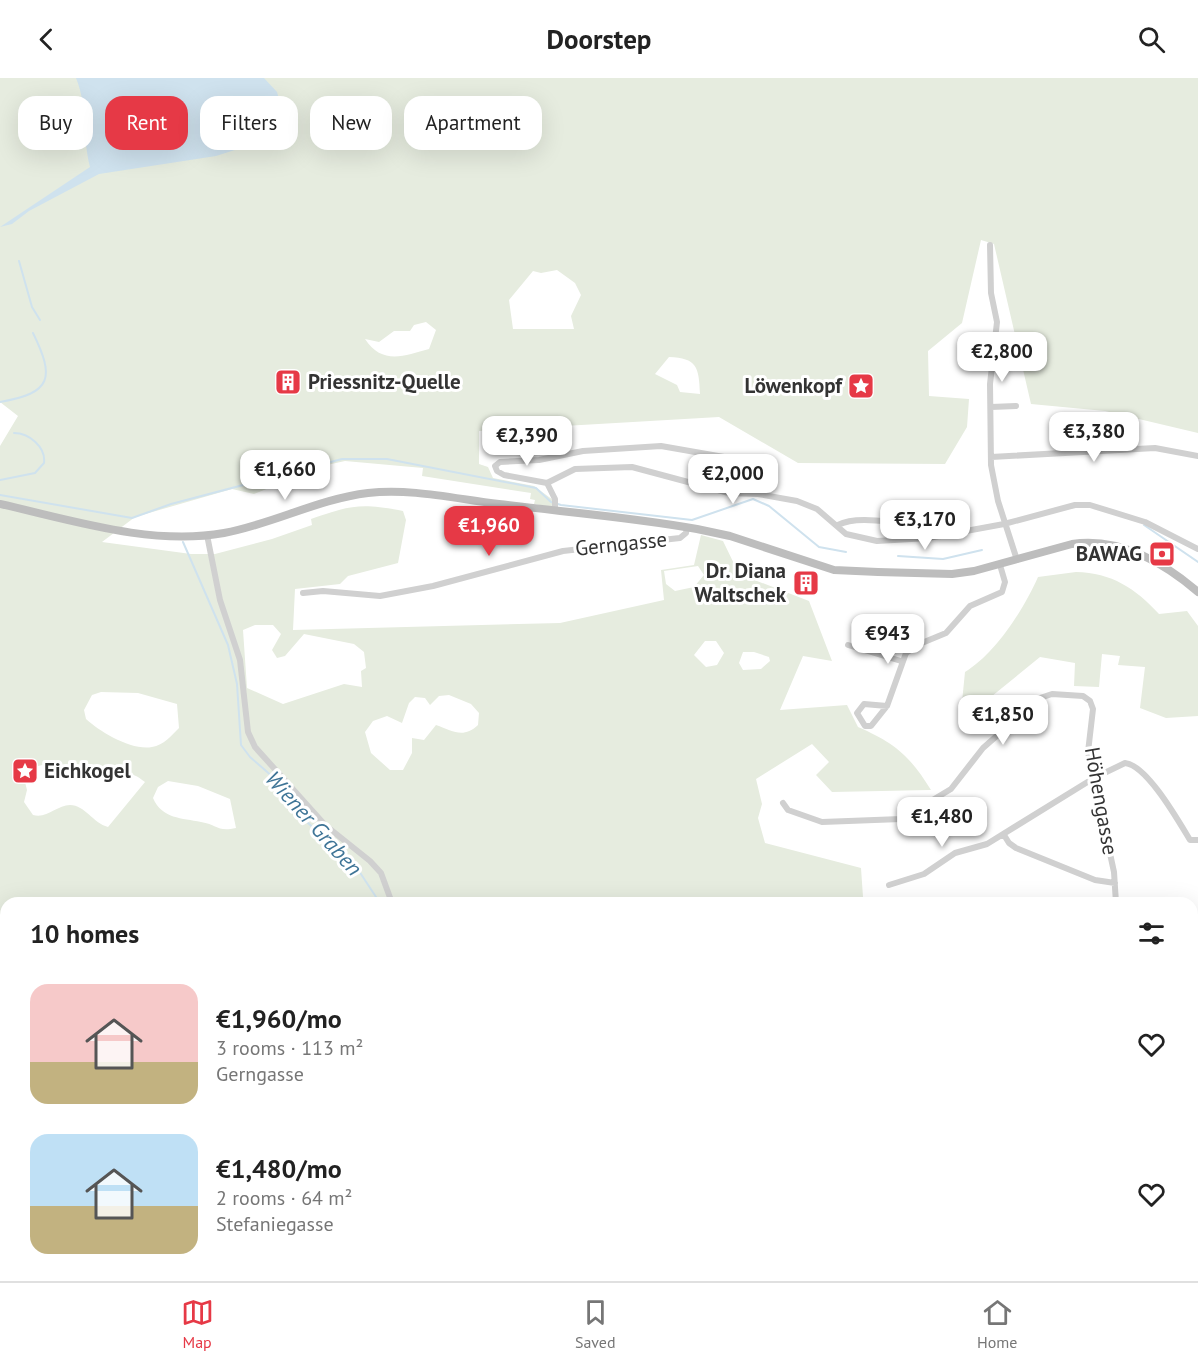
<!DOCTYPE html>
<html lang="en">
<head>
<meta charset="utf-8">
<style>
	:root { --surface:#fff; --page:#f2f2f2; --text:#222; --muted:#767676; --line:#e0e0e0; --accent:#e63946 }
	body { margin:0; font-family:"PT Sans",sans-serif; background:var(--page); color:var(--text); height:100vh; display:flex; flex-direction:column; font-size:22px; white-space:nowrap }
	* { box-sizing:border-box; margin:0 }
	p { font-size:20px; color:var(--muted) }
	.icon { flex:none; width:33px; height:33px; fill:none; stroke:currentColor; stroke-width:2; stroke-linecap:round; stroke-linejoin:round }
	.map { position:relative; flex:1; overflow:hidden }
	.side { position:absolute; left:0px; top:819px; width:1198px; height:384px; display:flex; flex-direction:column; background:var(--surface); border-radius:18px 18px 0 0; box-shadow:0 6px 24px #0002 }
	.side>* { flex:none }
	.banner { position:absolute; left:18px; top:18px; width:600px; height:54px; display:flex; gap:12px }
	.price { position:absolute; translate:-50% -51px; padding:0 14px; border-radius:12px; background:#fff; color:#222; font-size:20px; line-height:39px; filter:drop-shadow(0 2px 3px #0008) }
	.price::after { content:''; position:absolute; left:50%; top:36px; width:18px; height:14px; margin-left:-9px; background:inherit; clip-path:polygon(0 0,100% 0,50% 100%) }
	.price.current { background:var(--accent); color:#fff }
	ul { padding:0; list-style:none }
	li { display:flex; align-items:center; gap:18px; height:150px; padding:0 30px }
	li span { display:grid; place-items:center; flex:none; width:168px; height:120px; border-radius:18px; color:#555 }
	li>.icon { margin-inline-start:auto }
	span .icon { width:72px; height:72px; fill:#fffc; stroke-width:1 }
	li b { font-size:26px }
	h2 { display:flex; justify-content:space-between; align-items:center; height:72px; padding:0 30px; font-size:26px }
	.tag { padding:0 21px; border-radius:18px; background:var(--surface); box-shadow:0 6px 24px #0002; font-size:21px; line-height:54px }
	.tag.current { background:var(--accent); color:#fff }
	header { display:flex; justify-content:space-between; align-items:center; height:78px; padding:0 30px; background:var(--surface); font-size:27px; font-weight:700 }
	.menu { display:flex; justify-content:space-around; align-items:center; height:84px; border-top:2px solid var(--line); background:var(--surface); font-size:16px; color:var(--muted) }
	.menu a { display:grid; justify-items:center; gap:3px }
	.menu .current { color:var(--accent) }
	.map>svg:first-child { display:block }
	.green { fill:#e6ecdf; fill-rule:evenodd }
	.water { fill:#cfe2ee }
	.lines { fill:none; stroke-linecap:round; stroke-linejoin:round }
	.stream { stroke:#cfe2ee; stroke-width:2 }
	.minor { stroke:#d0d0d0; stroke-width:6 }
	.secondary { stroke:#bdbdbd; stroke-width:8 }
	.labels { text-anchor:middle; stroke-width:6; stroke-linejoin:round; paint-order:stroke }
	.poi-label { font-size:21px; font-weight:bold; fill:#333; stroke:#fff; text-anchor:end }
	.street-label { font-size:21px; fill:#333; stroke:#fff }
	.water-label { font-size:22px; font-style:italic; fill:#3f7597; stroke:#fff }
</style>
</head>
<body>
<header><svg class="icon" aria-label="back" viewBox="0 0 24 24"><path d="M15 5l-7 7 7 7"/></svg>Doorstep<svg class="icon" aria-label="search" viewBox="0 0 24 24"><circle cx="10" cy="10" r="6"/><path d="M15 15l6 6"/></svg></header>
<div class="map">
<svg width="1198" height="1203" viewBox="0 0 1198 1203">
	<rect width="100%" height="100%" fill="#fff"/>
	<path class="green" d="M0,0H1198V355L1105,333L1031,326L994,166L981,162L962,245L928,273L929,318L969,321L967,349L945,386L798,385L719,339L479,353V386L488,389L493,400L534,408L553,422L552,429L534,426L535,422L530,421L531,415L422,398L423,390L345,383L273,399L274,408L254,416L232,411L135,439L102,464L191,476H215L272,461L312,447L311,441C351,427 361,425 403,433L406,442L398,485L348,498L340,506L295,511L293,552L560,545L664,522L661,492L694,487L701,457L723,463L739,496L809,523L832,583L803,578L780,632L847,627L858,649C895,665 910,678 931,712L832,714L816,697L829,684L812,666L756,701L762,726L758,740L765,765L861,790L863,819L879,820L880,825H6V1197H1192L1193,937L1198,942V1203H0V368L18,338L0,324ZM557,192L575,205L581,217L571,238L574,251H513L509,222L533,193L541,195ZM426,244L436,252L429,271C404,278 382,287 365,261L379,264L394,253H410L414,247ZM669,279C697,280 699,289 700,316L680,314L677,307L655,296ZM698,488L704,497L694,509L675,513L666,506L664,493ZM255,547H273L281,556L272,572L277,580L285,578L304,556L354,566L364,574L366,590L361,593L362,609L344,606L283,626L247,610L243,552ZM705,563H716L724,575L717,587L706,589L694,577ZM743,574H754L769,579L770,583L761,591L743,592L739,585ZM101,614L138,615L177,626L179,650C171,658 164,667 152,669C132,673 100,654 86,641L84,632L92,617ZM449,617L471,626L479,635L478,647C463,661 453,653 436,647L424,662L412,660V675L403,692H390L371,675L365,654L373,643L387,638L402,645L409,625L415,619L425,620L430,627L439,618ZM51,685C60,690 67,694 78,695C90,697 101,691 112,698C127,694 132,694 145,704L108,749C93,745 85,727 70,727C57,727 47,741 33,737L24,724L27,712L24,700L34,695L38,688ZM168,703L198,708L230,721L236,750C217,754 218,747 201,744C182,740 162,741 153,720L158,709Z
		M1076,494C1112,495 1135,510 1159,536L1187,533L1198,548V638L1166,640L1140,630L1145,589L1118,587L1120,578L1102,576L1099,609L1074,608L1075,585L1040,579L960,644L965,594C995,576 1024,531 1038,499Z"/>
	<path class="water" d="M76,0H264L277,14L281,28L278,41L241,70L216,78L99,96L29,133L12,146L0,149L90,89C82,60 88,29 76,0Z"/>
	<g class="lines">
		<path class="stream" d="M19,183L32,229L40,242
			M0,324C52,315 55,300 33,255
			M0,402L35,395L44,385C46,369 29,355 14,355
			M0,417L132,440L171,426L342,381H387L536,410L551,424L561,427L692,442L753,421L769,428L819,469L846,474
			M1144,447L1198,484
			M183,464L228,567L237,606L241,667L250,679L281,706L308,745L355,787L380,825
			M898,478L943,481L982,472"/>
		<path class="minor" d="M990,167L991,215L997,244L990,306L991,387L998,423L1017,482
			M991,329L1016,328
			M991,379L1155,370L1198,378
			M741,382L661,368L583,373L539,382L500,384L495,388L497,393L504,397L547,405L575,391L632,389L729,415L758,416L797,423L817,431L846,456L877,463L928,460L1004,446L1075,427H1090L1145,444L1198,471
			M547,405L555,421V433
			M838,447C860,435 917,447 940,458
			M207,457L220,522L240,582L248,654L255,669L325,747L370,783L381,795L392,825
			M303,515L323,513L380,518L433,508L563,473L680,460L686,455L687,449
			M848,567L901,583
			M887,628L871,648H865L857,635L864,626L887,628L906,575L917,567L946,555L970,528L1002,514L1005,504L1000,487
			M783,725L788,732L822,744L901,741L951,711L983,670L1040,620L1052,616L1083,618L1090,623L1093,631L1088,674L1114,794L1116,825
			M1004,757L1009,765L1016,770L1095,802L1115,805
			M889,807L924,796L955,775L987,766L1094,700L1125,685C1147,687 1179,744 1190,762H1198
			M1192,924L1198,929"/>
		<path class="secondary" d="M0,426C71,442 151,468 224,455C273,446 318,421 368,415C411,410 456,421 499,426C564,434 631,439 697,451L730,458L834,492L878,494L952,496L974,493L1072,466C1119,459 1163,484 1198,514"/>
	</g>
	<defs>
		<symbol id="building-square" viewBox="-11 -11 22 22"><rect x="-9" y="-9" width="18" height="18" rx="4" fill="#e63946" stroke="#fff"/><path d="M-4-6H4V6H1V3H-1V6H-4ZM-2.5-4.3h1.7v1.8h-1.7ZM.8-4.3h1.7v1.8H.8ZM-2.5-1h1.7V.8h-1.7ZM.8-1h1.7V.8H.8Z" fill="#fff"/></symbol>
		<symbol id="sight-square" viewBox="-11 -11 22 22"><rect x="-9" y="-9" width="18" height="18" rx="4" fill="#e63946" stroke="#fff"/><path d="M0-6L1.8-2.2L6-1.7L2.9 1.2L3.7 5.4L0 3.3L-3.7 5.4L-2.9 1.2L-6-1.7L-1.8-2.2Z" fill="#fff"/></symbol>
		<symbol id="bank-square" viewBox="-11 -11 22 22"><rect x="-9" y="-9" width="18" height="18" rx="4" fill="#e63946" stroke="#fff"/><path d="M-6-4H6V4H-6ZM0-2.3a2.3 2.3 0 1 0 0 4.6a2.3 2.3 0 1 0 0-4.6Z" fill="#fff"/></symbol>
	</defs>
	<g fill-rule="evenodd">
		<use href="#building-square" x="273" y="289" width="30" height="30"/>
		<use href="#sight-square" x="846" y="293" width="30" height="30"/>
		<use href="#bank-square" x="1147" y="461" width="30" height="30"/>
		<use href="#building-square" x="791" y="490" width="30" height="30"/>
		<use href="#sight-square" x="10" y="678" width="30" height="30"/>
	</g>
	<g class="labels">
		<g class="poi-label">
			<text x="308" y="311" text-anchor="start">Priessnitz-Quelle</text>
			<text x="842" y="315">Löwenkopf</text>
			<text x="1142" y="483">BAWAG</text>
			<text x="786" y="500">Dr. Diana<tspan x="786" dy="24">Waltschek</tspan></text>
			<text x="44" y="700" text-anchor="start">Eichkogel</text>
		</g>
		<g class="street-label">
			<text transform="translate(621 466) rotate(-6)" y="7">Gerngasse</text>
			<text transform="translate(1101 723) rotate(80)" y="7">Höhengasse</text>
		</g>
		<g class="water-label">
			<text transform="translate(314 745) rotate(48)" y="8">Wiener Graben</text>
		</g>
	</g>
</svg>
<b class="price" style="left:1002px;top:305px">€2,800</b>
<b class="price" style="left:1094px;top:385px">€3,380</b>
<b class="price" style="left:527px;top:389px">€2,390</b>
<b class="price" style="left:285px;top:423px">€1,660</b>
<b class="price" style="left:733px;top:427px">€2,000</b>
<b class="price" style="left:925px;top:473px">€3,170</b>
<b class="price current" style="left:489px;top:479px">€1,960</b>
<b class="price" style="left:888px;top:587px">€943</b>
<b class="price" style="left:1003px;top:668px">€1,850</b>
<b class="price" style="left:942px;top:770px">€1,480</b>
<div class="banner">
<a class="tag">Buy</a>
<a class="tag current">Rent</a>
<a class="tag">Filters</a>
<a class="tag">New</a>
<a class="tag">Apartment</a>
</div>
<section class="side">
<h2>10 homes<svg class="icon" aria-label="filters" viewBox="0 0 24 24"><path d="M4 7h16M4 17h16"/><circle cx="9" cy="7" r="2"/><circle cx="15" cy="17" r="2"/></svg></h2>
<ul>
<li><span style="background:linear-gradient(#f6c9c9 65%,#c2b280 0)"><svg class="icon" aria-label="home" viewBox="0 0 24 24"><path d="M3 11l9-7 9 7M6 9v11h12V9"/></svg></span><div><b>€1,960/mo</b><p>3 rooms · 113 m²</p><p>Gerngasse</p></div><svg class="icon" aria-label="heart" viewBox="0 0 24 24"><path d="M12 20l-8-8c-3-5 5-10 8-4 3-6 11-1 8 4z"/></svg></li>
<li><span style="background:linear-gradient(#bfe0f5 60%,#c2b280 0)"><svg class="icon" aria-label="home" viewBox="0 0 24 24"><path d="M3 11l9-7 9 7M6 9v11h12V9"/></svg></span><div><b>€1,480/mo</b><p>2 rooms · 64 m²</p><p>Stefaniegasse</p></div><svg class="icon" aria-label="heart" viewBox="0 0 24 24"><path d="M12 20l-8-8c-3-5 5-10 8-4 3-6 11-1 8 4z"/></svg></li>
</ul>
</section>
</div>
<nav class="menu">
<a class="current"><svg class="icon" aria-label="map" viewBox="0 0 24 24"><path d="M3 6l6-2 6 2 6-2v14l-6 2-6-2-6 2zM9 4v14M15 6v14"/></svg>Map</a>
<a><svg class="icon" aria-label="saved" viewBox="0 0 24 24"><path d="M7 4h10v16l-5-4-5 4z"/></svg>Saved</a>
<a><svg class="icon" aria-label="home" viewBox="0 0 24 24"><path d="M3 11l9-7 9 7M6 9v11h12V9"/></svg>Home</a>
</nav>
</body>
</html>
